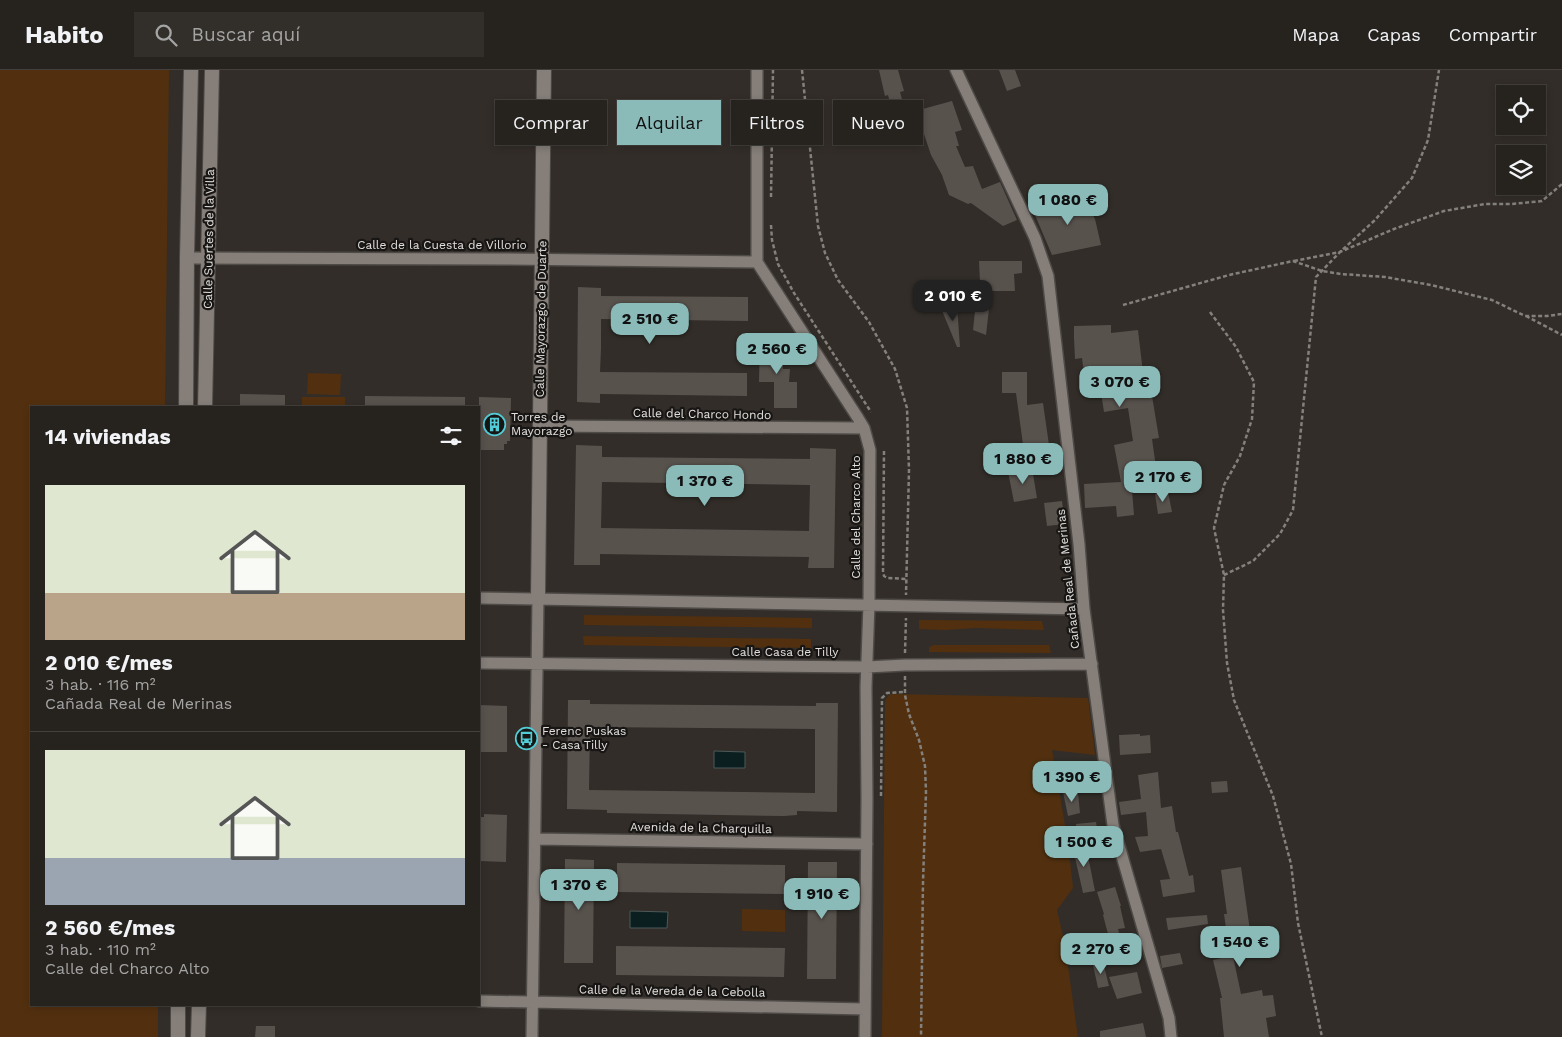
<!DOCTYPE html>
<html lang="es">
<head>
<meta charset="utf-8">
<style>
	:root { --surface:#26221e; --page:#322f2b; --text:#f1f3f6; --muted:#a4a4a4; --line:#423f3c; --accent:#8bbbb9 }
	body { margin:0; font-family:"Work Sans",sans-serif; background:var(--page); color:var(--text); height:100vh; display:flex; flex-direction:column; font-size:19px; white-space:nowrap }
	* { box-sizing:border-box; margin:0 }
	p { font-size:16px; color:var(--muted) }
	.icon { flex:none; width:28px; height:28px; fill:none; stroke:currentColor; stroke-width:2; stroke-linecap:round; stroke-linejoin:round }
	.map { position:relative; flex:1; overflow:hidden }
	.side { position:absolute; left:30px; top:336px; width:450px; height:600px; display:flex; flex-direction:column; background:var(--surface); border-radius:0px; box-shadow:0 2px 8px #0003,0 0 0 1px var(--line) }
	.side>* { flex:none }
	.hud { position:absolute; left:495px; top:30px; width:475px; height:45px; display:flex; gap:10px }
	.controls { position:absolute; left:1496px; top:15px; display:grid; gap:10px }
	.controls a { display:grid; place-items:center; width:50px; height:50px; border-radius:0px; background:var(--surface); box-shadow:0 2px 8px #0003,0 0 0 1px var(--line); font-size:25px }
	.price { position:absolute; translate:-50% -42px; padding:0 11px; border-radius:10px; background:var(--accent); color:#111; font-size:16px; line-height:32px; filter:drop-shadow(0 1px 2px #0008) }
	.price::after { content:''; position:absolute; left:50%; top:30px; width:15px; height:11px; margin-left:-8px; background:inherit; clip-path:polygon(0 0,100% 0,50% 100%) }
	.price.active { background:#222; color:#fff }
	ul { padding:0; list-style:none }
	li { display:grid; align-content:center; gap:10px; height:265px; padding:0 15px }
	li+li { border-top:1px solid var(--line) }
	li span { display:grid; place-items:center; height:155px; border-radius:0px; color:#555 }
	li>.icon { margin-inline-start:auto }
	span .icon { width:90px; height:90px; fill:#fffc; stroke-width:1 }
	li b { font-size:21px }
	h2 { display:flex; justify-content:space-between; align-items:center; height:60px; padding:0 15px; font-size:21px }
	.tag { padding:0 18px; border-radius:0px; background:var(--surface); box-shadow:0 2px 8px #0003,0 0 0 1px var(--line); font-size:18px; line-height:45px }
	.tag.active { background:var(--accent); color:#111 }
	header { display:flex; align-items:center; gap:30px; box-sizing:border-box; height:70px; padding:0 25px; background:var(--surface); border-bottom:1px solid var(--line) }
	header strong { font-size:24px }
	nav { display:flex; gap:28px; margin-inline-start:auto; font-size:18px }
	.search { width:350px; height:45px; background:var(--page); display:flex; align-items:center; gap:12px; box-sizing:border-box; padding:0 18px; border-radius:0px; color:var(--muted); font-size:19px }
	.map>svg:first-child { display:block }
	.green { fill:#52300f }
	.water { fill:#0c1f20; stroke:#4c5958 }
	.building { fill:#58524d; fill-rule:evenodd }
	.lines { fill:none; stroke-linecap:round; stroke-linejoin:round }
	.minor-casing { stroke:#4e4a46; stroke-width:14 }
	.tertiary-casing { stroke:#4e4a46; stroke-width:16 }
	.secondary-casing { stroke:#4e4a46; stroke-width:16 }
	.path { stroke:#84807c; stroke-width:2.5; stroke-dasharray:4 2.5; stroke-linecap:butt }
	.minor { stroke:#857e79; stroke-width:11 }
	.tertiary { stroke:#857e79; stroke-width:14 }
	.secondary { stroke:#857e79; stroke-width:14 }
	.labels { text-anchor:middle; stroke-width:4.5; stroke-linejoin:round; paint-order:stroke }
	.street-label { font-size:12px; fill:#e2dfdc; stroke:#181614 }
	.poi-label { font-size:12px; fill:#e2dfdc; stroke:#181614; text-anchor:start }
</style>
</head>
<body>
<header>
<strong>Habito</strong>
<div class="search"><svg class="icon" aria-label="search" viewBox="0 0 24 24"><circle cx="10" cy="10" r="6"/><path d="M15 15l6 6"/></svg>Buscar aquí</div>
<nav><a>Mapa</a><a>Capas</a><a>Compartir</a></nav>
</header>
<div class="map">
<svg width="1562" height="967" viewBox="0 0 1562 967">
	<rect width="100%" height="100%" fill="#322d28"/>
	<path class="green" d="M0,0H169L165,337L31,338V935H158V967H0Z
		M308,303L341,304L340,325L307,324Z
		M302,327H345V337H302Z
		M584,545L812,548V558L584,555Z
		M919,550L1042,551L1044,560L976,558L944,560L919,559Z
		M583,566L811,569V578L584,575Z
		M934,575H1049L1051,583L929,582V577Z
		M890,624L1088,628L1095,685L1052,680L1068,772L1073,818L1057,840L1065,875L1078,967H882L885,630Z
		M742,839L785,840V862L742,861Z"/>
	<path class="water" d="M714,681L745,682V698H714Z
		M630,841L668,842L667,858H630Z"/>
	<path class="building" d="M879,0H898L904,21L900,22L905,40L893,44L888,25L885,26Z
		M999,0H1015L1021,16L1007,21Z
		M952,31L962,60L955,62L959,76H956L965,97L973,96L982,119L1000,112L1017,150L1003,156L971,133L968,134L949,125L942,105L931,85L920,52L911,54L908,43Z
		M1083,126L1095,149L1101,175L1052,185L1032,138Z
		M979,191H1022V203L1014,204L1015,221H991L986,265L973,260L976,232L981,233Z
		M578,217L601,218V226L748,227V251L601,249V279L600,302L747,303V326L600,324V333L577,332Z
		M957,236L960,277H957L941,238Z
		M1111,255V263L1138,260L1143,303L1148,302L1159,368L1152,369L1157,404L1131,408L1134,445L1117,447L1116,436L1085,438L1084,414L1121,412L1114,375L1133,371L1128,338L1104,342L1099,309L1085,311L1082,288L1075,289L1074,268V256Z
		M760,267H771V274H778V281H780V284L783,285V299H790L789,312H797V338H774V312H759Z
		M1002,302H1027V335L1043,333L1050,382H1024L1016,323H1002Z
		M240,324L285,325V338H240Z
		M365,326L465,327V338H365Z
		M479,327L511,328L510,371H507V374H504V380H479Z
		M576,375L602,376V387L810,389V378L836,379L834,498H808L809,487L730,486L600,484V495H574ZM602,412L810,415L809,461L601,458Z
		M1032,398L1037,428L1014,432L1008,402Z
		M1168,422L1172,442L1158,444L1155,424Z
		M1062,431L1065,454L1047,456L1044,433Z
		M568,630H590V634L816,636V633H838L837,742L797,741V745L784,746L607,743V740L567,739ZM590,657L815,659V723L589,720Z
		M479,635L507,636V682H479Z
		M1140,664V666L1150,665L1151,683L1120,685L1119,665Z
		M1158,702L1161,738L1172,736L1176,762H1178L1189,806L1193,805L1195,822L1163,827L1160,810L1170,809L1161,779L1140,782L1135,767L1148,766L1146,742L1121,745L1119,732L1141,729L1138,705Z
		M1227,711L1228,722L1212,723L1211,712Z
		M1063,722L1078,723L1080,743L1068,746Z
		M484,744L507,745L506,792L479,791V747H484Z
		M1096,752L1100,777L1079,773L1076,754Z
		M1072,774L1086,776L1095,821L1083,823Z
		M565,789L594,790L593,893H564Z
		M808,792H837L836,909H807Z
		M617,793L785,795V824L617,822Z
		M1241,797L1253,882L1233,886L1241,924L1262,920L1263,926L1273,925L1276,946L1266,948L1269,967H1224L1220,928H1222L1213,890L1230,886L1224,844H1227L1221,800Z
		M1115,817L1121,836H1120L1125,858L1118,859L1122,873L1092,881L1089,870L1108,864L1103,845L1104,844L1097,822Z
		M1207,845L1208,854L1168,860L1166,848Z
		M616,876L785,878L784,907L616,905Z
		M1180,883L1183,894L1162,898L1160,886Z
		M1103,892L1109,916L1098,918L1093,895Z
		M1137,902L1142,923L1117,929L1109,907Z
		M1143,953L1146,967H1100V961Z
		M256,956H275V967H255Z"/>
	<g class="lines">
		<defs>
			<path id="minor" d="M757,0V192L858,348L864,358L870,380L869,534L866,617L867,729L865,967
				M956,0L1035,168L1048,206L1079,474L1084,539L1113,755L1169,948L1171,967
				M187,188L507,189L757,192
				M539,356L864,358
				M479,528L1084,539
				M479,593L867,597L905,595L1092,594
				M535,769L867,774
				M479,931L865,939
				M532,967L538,528"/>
			<path id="tertiary" d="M538,528L544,0"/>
			<path id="secondary" d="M186,338L187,188L191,0
				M205,338L212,0
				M178,967V935
				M198,967L199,935"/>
		</defs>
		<use href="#minor" class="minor-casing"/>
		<use href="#tertiary" class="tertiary-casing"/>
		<use href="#secondary" class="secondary-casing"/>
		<path class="path" d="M802,0L818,156L825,183L838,210L869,252L895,299L907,338L909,400L906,525
			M771,127L773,0
			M771,155L772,170L778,194L794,223L871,342
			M1294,191L1340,182L1394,159L1444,141L1485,134H1512L1542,131L1562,114
			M1123,235L1229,205L1293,191L1322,201L1341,204L1385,207L1431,215L1492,230L1525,246H1547L1562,244
			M1210,242L1236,277L1254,312L1252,349L1240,386L1224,415L1214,458L1224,505L1223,540L1227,593L1234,630L1273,726L1291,794L1298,853L1322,967
			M1526,246L1562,265
			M884,381L883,502L884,506L888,508L907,509
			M1224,505L1253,491L1280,464L1293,440L1316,207L1340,182L1375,150L1412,108L1428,70L1439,0
			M905,583L906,548
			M905,606V625L909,644L919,670L925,696L926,722L923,812L921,967
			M881,726L882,628L887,623L905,622"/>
		<use href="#minor" class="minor"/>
		<use href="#tertiary" class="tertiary"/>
		<use href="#secondary" class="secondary"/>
	</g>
	<defs>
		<symbol id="building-ring" viewBox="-11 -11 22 22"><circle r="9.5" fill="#181614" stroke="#52ccd6" stroke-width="1.5"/><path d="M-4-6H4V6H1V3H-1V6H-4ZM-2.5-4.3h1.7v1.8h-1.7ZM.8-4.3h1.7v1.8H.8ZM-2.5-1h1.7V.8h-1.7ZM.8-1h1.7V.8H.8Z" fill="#52ccd6"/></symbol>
		<symbol id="bus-ring" viewBox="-11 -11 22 22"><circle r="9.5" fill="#181614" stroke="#52ccd6" stroke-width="1.5"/><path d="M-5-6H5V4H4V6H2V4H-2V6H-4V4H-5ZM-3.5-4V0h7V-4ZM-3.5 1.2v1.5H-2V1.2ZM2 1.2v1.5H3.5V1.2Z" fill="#52ccd6"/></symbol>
	</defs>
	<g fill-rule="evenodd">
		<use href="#building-ring" x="482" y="342" width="25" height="25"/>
		<use href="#bus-ring" x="514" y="656" width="25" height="25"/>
	</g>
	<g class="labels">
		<g class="street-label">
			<text transform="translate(209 169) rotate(-89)" y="4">Calle Suertes de la Villa</text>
			<text x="442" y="179">Calle de la Cuesta de Villorio</text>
			<text transform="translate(541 249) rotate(-89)" y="4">Calle Mayorazgo de Duarte</text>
			<text transform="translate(702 344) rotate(1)" y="4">Calle del Charco Hondo</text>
			<text transform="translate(856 447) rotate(-90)" y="4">Calle del Charco Alto</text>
			<text transform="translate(1068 509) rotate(-96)" y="4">Cañada Real de Merinas</text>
			<text x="785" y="586">Calle Casa de Tilly</text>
			<text transform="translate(701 758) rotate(1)" y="4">Avenida de la Charquilla</text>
			<text transform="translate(672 921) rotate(1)" y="4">Calle de la Vereda de la Cebolla</text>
		</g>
		<g class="poi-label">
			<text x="511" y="351">Torres de<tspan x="511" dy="14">Mayorazgo</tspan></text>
			<text x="542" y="665">Ferenc Puskas<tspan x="542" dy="14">- Casa Tilly</tspan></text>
		</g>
	</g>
</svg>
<div class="controls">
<a><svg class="icon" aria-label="locate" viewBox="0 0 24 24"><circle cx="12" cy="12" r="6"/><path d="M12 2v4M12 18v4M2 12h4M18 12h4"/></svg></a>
<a><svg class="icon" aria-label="layers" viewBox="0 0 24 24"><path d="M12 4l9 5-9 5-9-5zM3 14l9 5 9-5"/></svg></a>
</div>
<b class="price" style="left:1068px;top:156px">1 080 €</b>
<b class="price active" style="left:953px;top:252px">2 010 €</b>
<b class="price" style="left:650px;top:275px">2 510 €</b>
<b class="price" style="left:777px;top:305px">2 560 €</b>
<b class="price" style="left:1120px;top:338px">3 070 €</b>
<b class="price" style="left:1023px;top:415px">1 880 €</b>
<b class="price" style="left:1163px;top:433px">2 170 €</b>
<b class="price" style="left:705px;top:437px">1 370 €</b>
<b class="price" style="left:1072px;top:733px">1 390 €</b>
<b class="price" style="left:1084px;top:798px">1 500 €</b>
<b class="price" style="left:579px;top:841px">1 370 €</b>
<b class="price" style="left:822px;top:850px">1 910 €</b>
<b class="price" style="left:1240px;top:898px">1 540 €</b>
<b class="price" style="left:1101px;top:905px">2 270 €</b>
<div class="hud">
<a class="tag">Comprar</a>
<a class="tag active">Alquilar</a>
<a class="tag">Filtros</a>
<a class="tag">Nuevo</a>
</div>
<section class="side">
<h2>14 viviendas<svg class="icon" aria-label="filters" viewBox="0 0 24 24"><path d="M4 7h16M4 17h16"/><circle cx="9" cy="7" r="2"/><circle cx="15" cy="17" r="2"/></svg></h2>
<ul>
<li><span style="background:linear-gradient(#dfe7d0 70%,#b9a48a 0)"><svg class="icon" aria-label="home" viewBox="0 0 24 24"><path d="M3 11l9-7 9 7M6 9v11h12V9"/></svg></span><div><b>2 010 €/mes</b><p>3 hab. · 116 m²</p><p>Cañada Real de Merinas</p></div></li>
<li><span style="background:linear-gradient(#dfe7d0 70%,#9aa5b1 0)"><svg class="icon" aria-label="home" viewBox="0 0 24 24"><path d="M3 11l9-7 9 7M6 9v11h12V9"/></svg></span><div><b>2 560 €/mes</b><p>3 hab. · 110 m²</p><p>Calle del Charco Alto</p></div></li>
</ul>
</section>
</div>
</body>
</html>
